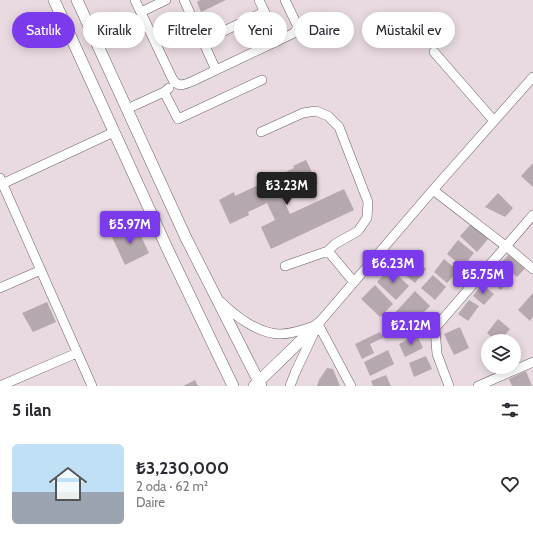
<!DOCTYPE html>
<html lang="tr">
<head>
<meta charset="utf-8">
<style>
	:root { --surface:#fff; --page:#f2f2f3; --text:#2b2b33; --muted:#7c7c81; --line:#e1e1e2; --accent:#7c3aed }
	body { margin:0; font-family:Cabin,sans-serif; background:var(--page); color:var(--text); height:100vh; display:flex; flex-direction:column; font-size:15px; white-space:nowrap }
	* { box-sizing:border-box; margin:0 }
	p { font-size:13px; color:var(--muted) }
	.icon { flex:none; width:22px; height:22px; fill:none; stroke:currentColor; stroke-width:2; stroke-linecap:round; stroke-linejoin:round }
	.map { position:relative; height:386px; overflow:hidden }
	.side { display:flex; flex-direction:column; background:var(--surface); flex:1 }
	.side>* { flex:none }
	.hud { position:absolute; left:12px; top:12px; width:509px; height:36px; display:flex; gap:8px }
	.controls { position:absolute; left:481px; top:334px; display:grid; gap:8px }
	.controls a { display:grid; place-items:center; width:40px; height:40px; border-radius:50%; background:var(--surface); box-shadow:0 2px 10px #0003; font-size:20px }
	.price { position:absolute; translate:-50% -34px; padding:0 9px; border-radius:4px; background:var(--accent); color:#fff; font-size:13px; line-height:26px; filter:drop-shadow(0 1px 2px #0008) }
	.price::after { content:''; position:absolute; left:50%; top:24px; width:12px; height:9px; margin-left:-6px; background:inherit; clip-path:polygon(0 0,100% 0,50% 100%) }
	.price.current { background:#222; color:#fff }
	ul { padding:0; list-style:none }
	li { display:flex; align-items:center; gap:12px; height:100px; padding:0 12px }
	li+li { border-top:1px solid var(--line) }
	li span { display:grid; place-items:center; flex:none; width:112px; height:80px; border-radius:6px; color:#555 }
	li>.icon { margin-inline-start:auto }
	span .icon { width:48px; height:48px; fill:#fffc; stroke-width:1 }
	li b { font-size:17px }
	h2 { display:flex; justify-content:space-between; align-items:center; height:48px; padding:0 12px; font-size:17px }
	.chip { padding:0 14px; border-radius:18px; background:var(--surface); box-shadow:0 2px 10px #0003; font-size:14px; line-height:36px }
	.chip.current { background:var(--accent); color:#fff }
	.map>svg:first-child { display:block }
	.building { fill:#b6a8af }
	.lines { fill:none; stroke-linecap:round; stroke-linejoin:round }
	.minor-casing { stroke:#6c5f65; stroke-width:10 }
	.major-casing { stroke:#6c5f65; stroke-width:12 }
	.minor { stroke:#fff; stroke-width:9 }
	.major { stroke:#fff; stroke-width:11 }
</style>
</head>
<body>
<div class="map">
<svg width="533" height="386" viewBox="0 0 533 386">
	<rect width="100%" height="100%" fill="#e9dae1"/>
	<path class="building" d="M200,0H226L201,12L197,2Z
		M306,160L318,184L299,192L298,189L282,197L290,214L344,189L354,210L271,249L261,227L275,220L267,203L248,212L249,215L230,224L219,200L234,192L235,196L294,168L293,166Z
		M533,163V187L521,176Z
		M498,193L513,208L505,217L485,207Z
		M471,224L488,239L477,252L460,236Z
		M136,226L149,253L125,265L112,237Z
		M458,240L474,253L463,267L447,254Z
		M405,251L426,269L415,283L393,265Z
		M512,251L528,265L517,277L501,263Z
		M444,259L458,271L447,283L434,272Z
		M501,267L512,277L501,290L489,280Z
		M390,268L409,286L396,300L377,282Z
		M433,275L446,287L435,300L421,288Z
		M482,284L494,294L484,305L473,296Z
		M375,285L393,304L380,317L361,299Z
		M415,291L430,306L406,331L391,317Z
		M533,293V317L530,321L518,310Z
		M469,300L479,306L468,321L458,314Z
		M47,302L56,322L33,332L22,313Z
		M498,319L510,329L500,341H496L487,333Z
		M460,327L469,348L454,355L444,334Z
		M380,332L383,338L370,344L374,353L362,359L355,344Z
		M417,335L423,348L405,357L399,344Z
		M388,350L394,364L370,376L364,362Z
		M426,356L432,369L414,377L409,363Z
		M327,368L333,369L340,386H317L319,380Z
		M526,371L532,386H512L509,379Z
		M386,375L391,386H373L371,381Z
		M195,380L198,386H183Z"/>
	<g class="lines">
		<defs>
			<path id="minor" d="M135,0L172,78C177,88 184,85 193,81L294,33L297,29V25L285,0
				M184,0L216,70
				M259,0L278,41
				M141,12L166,0
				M203,41L264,12
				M434,52L494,121
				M164,92L178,119L262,80
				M127,109L164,92L169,88
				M261,132L303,113L316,111L328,116L339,127L368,202L367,218L358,231L335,244L328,251L353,281
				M0,178L92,386
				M0,185L114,132
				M433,190L512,251L533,269
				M285,266L328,251
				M0,288L41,270
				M221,302C235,316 259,334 280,334C293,334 305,329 317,325
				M318,324L351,386
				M0,386L77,353
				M290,386L295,373L318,324L433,190L533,77
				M449,386L437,354L435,328L533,215
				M478,386L533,362"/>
			<path id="major" d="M54,0L167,248L233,386
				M77,0L186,238L261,386
				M254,386L318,324"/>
		</defs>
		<use href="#minor" class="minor-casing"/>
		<use href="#major" class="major-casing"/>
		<use href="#minor" class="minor"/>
		<use href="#major" class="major"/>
	</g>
</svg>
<div class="controls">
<a><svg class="icon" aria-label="layers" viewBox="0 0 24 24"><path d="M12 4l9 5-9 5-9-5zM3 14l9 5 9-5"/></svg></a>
</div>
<b class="price current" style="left:287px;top:206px">₺3.23M</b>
<b class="price" style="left:130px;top:245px">₺5.97M</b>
<b class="price" style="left:393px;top:284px">₺6.23M</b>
<b class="price" style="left:483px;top:295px">₺5.75M</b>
<b class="price" style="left:411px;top:346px">₺2.12M</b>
<div class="hud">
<a class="chip current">Satılık</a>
<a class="chip">Kiralık</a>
<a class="chip">Filtreler</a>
<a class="chip">Yeni</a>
<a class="chip">Daire</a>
<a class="chip">Müstakil ev</a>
</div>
</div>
<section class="side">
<h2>5 ilan<svg class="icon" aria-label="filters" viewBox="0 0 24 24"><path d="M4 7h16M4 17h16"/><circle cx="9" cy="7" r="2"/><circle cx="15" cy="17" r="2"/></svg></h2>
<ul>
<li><span style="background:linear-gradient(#bfe0f5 60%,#9aa5b1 0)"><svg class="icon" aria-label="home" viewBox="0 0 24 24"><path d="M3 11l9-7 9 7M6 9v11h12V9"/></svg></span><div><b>₺3,230,000</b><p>2 oda · 62 m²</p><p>Daire</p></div><svg class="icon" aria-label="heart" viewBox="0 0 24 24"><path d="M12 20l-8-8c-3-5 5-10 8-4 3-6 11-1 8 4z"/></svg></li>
</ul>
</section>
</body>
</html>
